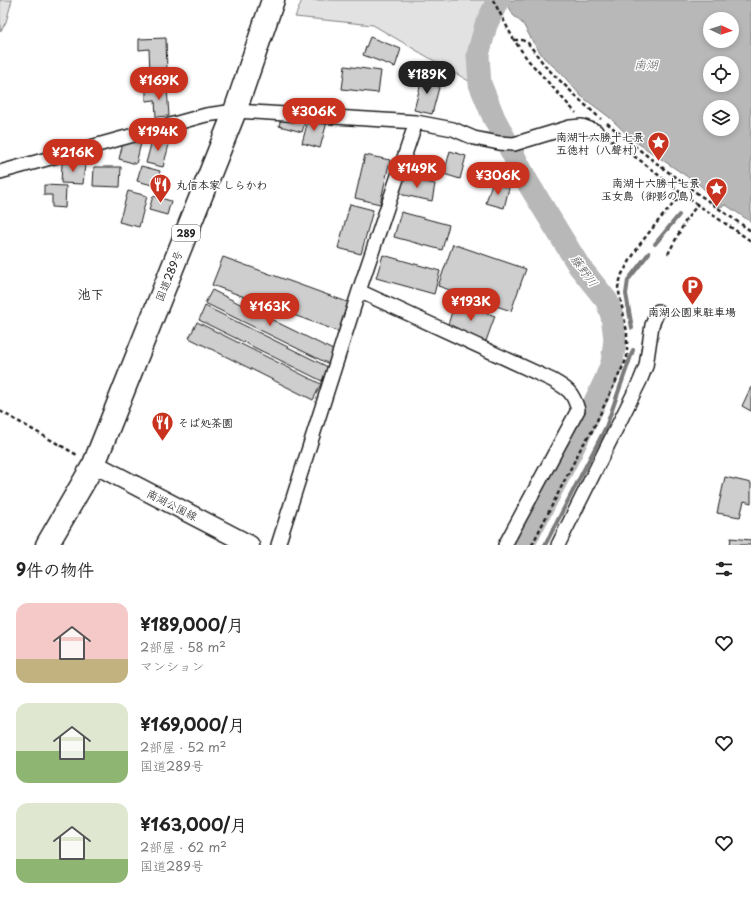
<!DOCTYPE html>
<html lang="ja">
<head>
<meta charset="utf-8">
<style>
	:root { --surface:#fff; --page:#f6f6f6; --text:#222; --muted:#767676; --accent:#c8321e }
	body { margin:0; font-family:"Playpen Sans","Klee One",sans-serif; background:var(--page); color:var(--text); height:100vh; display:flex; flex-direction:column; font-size:15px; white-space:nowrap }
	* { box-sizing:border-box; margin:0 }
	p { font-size:13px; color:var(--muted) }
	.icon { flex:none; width:22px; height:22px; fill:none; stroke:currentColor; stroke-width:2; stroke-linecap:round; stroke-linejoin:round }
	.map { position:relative; height:545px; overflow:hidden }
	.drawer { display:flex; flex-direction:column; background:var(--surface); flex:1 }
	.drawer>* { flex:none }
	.needle { width:26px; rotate:93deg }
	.controls { position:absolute; left:703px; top:12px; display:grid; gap:8px }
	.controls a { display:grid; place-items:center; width:36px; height:36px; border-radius:50%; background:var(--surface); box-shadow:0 2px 6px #0003; font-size:20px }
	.price { position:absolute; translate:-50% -34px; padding:0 9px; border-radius:14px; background:var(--accent); color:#fff; font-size:13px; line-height:26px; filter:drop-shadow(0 1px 2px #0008) }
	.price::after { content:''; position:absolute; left:50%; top:24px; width:12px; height:9px; margin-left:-6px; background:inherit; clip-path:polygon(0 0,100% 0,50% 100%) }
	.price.current { background:#222; color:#fff }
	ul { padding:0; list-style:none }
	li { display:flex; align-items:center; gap:12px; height:100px; padding:0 16px }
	li span { display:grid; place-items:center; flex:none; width:112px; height:80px; border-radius:12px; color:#555 }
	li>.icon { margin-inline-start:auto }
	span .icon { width:48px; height:48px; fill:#fffc; stroke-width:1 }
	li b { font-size:17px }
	h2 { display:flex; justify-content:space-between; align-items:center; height:48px; padding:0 16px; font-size:17px }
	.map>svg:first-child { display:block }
	.green { fill:#e2e2e2; stroke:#7f7f7f }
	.water { fill:#b8b8b8; stroke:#7a7a7a; fill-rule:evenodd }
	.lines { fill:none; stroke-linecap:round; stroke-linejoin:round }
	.stream { stroke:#7a7a7a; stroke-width:4 }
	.river { stroke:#b8b8b8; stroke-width:23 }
	.building { fill:#cecece; stroke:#1c1c1c }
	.street-casing { stroke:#1c1c1c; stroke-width:16 }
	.secondary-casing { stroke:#1c1c1c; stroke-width:21 }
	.highway-casing { stroke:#1c1c1c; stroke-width:25 }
	.path { stroke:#1c1c1c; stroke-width:2.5; stroke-dasharray:4 3; stroke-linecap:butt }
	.street { stroke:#fff; stroke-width:13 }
	.secondary { stroke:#fff; stroke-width:18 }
	.highway { stroke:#fff; stroke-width:22 }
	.labels { text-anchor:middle; stroke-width:3; stroke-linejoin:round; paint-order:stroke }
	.shield { fill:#fff; stroke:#606060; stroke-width:1 }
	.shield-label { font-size:10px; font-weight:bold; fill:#1c1c1c }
	.poi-label { font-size:11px; font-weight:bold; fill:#1c1c1c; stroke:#fff; text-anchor:end }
	.street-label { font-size:11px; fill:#1c1c1c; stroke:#fff }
	.water-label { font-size:12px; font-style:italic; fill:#5a5a5a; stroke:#fff }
	.quarter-label { font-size:13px; font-weight:bold; fill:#1c1c1c; stroke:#fff }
</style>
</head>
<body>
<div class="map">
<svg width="751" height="545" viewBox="0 0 751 545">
	<rect width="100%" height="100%" fill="#fff"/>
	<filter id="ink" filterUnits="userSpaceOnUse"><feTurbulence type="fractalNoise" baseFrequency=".025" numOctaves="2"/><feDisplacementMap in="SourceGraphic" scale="8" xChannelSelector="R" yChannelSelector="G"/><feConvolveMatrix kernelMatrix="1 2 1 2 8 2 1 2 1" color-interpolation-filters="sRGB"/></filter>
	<g filter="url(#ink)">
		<path class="green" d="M0,0H12L6,22L0,32Z
			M302,0H491L482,22L479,87L373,25L295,17Z"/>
		<path class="water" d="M506,0H751V222L726,205L719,207L711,203L709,195L701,186L633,140L609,117L581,96L561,73L544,58L533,42L523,24L513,15ZM710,19H732V41H710ZM710,63H732V85H710ZM710,107H732V129H710Z"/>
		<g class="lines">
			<path class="stream" d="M497,2L498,0
				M655,244L679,215
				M632,328L626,294L628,280L649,253
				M545,545L606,427L633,350"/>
			<path class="river" d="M499,0L497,2L486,25L478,55L480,84L494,118L528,183L579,266L607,301L612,316L615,339L612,363L605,381L572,450L523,545"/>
		</g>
		<path class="building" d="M370,37L401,49L395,67L363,55Z
			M166,38L167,72L150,73L149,49L139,50V39Z
			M345,66L381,71L378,93L342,89Z
			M423,75L441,80L432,114L414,110Z
			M167,88L169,116L156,117L155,100L146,101V90Z
			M284,106L308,113L302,132L279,126Z
			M309,117L327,122L320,148L302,143Z
			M153,137L170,141L163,167L146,163Z
			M124,139L141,143L136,164L119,159Z
			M450,151L466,156L460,179L444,174Z
			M365,155L390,160L380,204L355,198Z
			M62,163L85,164L83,184L61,183Z
			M141,166L160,171L156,186L137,181Z
			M94,167H121L120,187L93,186Z
			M403,178L435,184L432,201L399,194Z
			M492,183L509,188L504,208L486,203Z
			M44,185L66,186L65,208L52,207V195H44Z
			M128,191L147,196L139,227L119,222Z
			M153,196L171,201L167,215L149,210Z
			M350,204L373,210L361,254L338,248Z
			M401,212L449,225L442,250L394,237Z
			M453,244L526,269L511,311L438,286Z
			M383,255L440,271L434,294L376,278Z
			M223,257L350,303L340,332L212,285Z
			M212,290L335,351L329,364L205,303Z
			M455,302L495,316L486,341L447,328Z
			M205,306L328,367L322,381L199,320Z
			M197,322L321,384L313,400L189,338Z
			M751,387V411L742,406Z
			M725,477L751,483V503L744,501L740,517L717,513Z
			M731,538L751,540V545H730Z"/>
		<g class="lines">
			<defs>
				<path id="street" d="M0,172L206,115L235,111L416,122L453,129L474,138L499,143L514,144L570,127L582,126L596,131
					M359,291L552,380C568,389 573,392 578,410L505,545
					M278,545L359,291L416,122
					M558,545L640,381L646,366L652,325L658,311"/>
				<path id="secondary" d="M94,464L250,545"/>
				<path id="highway" d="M47,545L94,464L235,111L273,0"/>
			</defs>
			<use href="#street" class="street-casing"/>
			<use href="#secondary" class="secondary-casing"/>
			<use href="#highway" class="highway-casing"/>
			<path class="path" d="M493,0L514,40L528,60L576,113
				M514,40H522L528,43L546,67L583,103L601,119
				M607,123C652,162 702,197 751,231
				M605,136L641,161L682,194L751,241
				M668,254L686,220L698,204
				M0,411L79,456
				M532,545L581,448L592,431L627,358V332L618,287L622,274L640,244L659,220L682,194"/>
			<use href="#street" class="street"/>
			<use href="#secondary" class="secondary"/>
			<use href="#highway" class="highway"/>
		</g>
	</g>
	<defs>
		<symbol id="sight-pin" viewBox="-11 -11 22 30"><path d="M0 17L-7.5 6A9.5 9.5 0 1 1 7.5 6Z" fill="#c8321e" stroke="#fff"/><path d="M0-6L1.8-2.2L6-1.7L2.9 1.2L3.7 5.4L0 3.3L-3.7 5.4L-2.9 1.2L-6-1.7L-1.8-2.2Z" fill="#fff"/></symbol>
		<symbol id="restaurant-pin" viewBox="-11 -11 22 30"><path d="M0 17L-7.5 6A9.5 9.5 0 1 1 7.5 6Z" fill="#c8321e" stroke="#fff"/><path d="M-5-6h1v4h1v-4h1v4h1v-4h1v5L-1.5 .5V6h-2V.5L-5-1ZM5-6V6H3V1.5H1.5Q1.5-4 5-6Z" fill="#fff"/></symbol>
		<symbol id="parking-pin" viewBox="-11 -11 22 30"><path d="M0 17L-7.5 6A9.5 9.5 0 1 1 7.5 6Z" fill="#c8321e" stroke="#fff"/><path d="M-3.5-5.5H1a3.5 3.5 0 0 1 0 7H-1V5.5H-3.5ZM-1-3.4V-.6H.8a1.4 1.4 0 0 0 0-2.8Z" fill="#fff"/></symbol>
	</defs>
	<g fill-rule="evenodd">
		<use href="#sight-pin" x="646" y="130" width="25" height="34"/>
		<use href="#restaurant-pin" x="148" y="172" width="25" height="34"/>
		<use href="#sight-pin" x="704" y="176" width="25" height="34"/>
		<use href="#parking-pin" x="680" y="274" width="25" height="34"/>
		<use href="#restaurant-pin" x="150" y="410" width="25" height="34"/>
	</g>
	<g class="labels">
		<rect class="shield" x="172" y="225" width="28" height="16" rx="3"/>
		<g class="shield-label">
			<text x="186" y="237">289</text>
		</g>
		<g class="poi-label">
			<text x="644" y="141">南湖十六勝十七景<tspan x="644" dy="13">五徳村（八聲村）</tspan></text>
			<text x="700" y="187">南湖十六勝十七景<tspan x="700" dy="13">玉女島（御影の島）</tspan></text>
			<text x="176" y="189" text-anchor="start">丸信本家 しらかわ</text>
			<text x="692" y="316" text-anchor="middle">南湖公園東駐車場</text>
			<text x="178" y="427" text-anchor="start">そば処茶園</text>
		</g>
		<g class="street-label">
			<text transform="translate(169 276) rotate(-68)" y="4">国道289号</text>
			<text transform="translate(172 505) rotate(27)" y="4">南湖公園線</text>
		</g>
		<g class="water-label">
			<text x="646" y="69">南湖</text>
			<text transform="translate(584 271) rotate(54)" y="4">藤野川</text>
		</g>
		<g class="quarter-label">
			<text x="91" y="299">池下</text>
		</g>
	</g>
</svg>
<div class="controls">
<a><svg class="needle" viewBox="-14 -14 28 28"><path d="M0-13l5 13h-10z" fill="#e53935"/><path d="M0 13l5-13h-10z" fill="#767676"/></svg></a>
<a><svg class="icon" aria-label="locate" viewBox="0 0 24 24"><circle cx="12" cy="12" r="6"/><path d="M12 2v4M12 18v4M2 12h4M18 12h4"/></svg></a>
<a><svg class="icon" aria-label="layers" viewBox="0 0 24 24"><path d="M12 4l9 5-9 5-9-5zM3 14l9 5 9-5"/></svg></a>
</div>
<b class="price current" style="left:427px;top:95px">¥189K</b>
<b class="price" style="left:159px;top:101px">¥169K</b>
<b class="price" style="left:314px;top:132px">¥306K</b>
<b class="price" style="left:158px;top:152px">¥194K</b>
<b class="price" style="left:73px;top:173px">¥216K</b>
<b class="price" style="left:417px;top:189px">¥149K</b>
<b class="price" style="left:498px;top:196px">¥306K</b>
<b class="price" style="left:471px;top:322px">¥193K</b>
<b class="price" style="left:270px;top:327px">¥163K</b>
</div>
<section class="drawer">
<h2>9件の物件<svg class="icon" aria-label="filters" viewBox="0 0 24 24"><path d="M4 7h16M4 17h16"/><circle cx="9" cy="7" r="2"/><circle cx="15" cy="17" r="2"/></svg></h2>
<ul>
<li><span style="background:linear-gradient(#f6c9c9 70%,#c2b280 0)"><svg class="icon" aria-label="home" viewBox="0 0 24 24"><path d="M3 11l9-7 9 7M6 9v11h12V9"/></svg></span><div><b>¥189,000/月</b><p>2部屋 · 58 m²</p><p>マンション</p></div><svg class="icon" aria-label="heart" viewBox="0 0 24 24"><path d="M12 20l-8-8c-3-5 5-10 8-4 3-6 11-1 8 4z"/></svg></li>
<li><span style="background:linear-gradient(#dfe7d0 60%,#8fb573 0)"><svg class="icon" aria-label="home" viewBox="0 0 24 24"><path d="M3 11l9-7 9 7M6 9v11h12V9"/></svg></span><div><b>¥169,000/月</b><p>2部屋 · 52 m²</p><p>国道289号</p></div><svg class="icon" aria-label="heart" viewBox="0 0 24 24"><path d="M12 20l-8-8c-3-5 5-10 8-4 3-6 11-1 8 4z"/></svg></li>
<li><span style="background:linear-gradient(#dfe7d0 70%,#8fb573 0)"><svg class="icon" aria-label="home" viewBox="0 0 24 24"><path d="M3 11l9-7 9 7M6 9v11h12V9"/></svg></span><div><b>¥163,000/月</b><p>2部屋 · 62 m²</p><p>国道289号</p></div><svg class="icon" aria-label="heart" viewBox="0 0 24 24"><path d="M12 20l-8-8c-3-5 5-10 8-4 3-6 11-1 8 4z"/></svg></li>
</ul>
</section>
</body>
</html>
